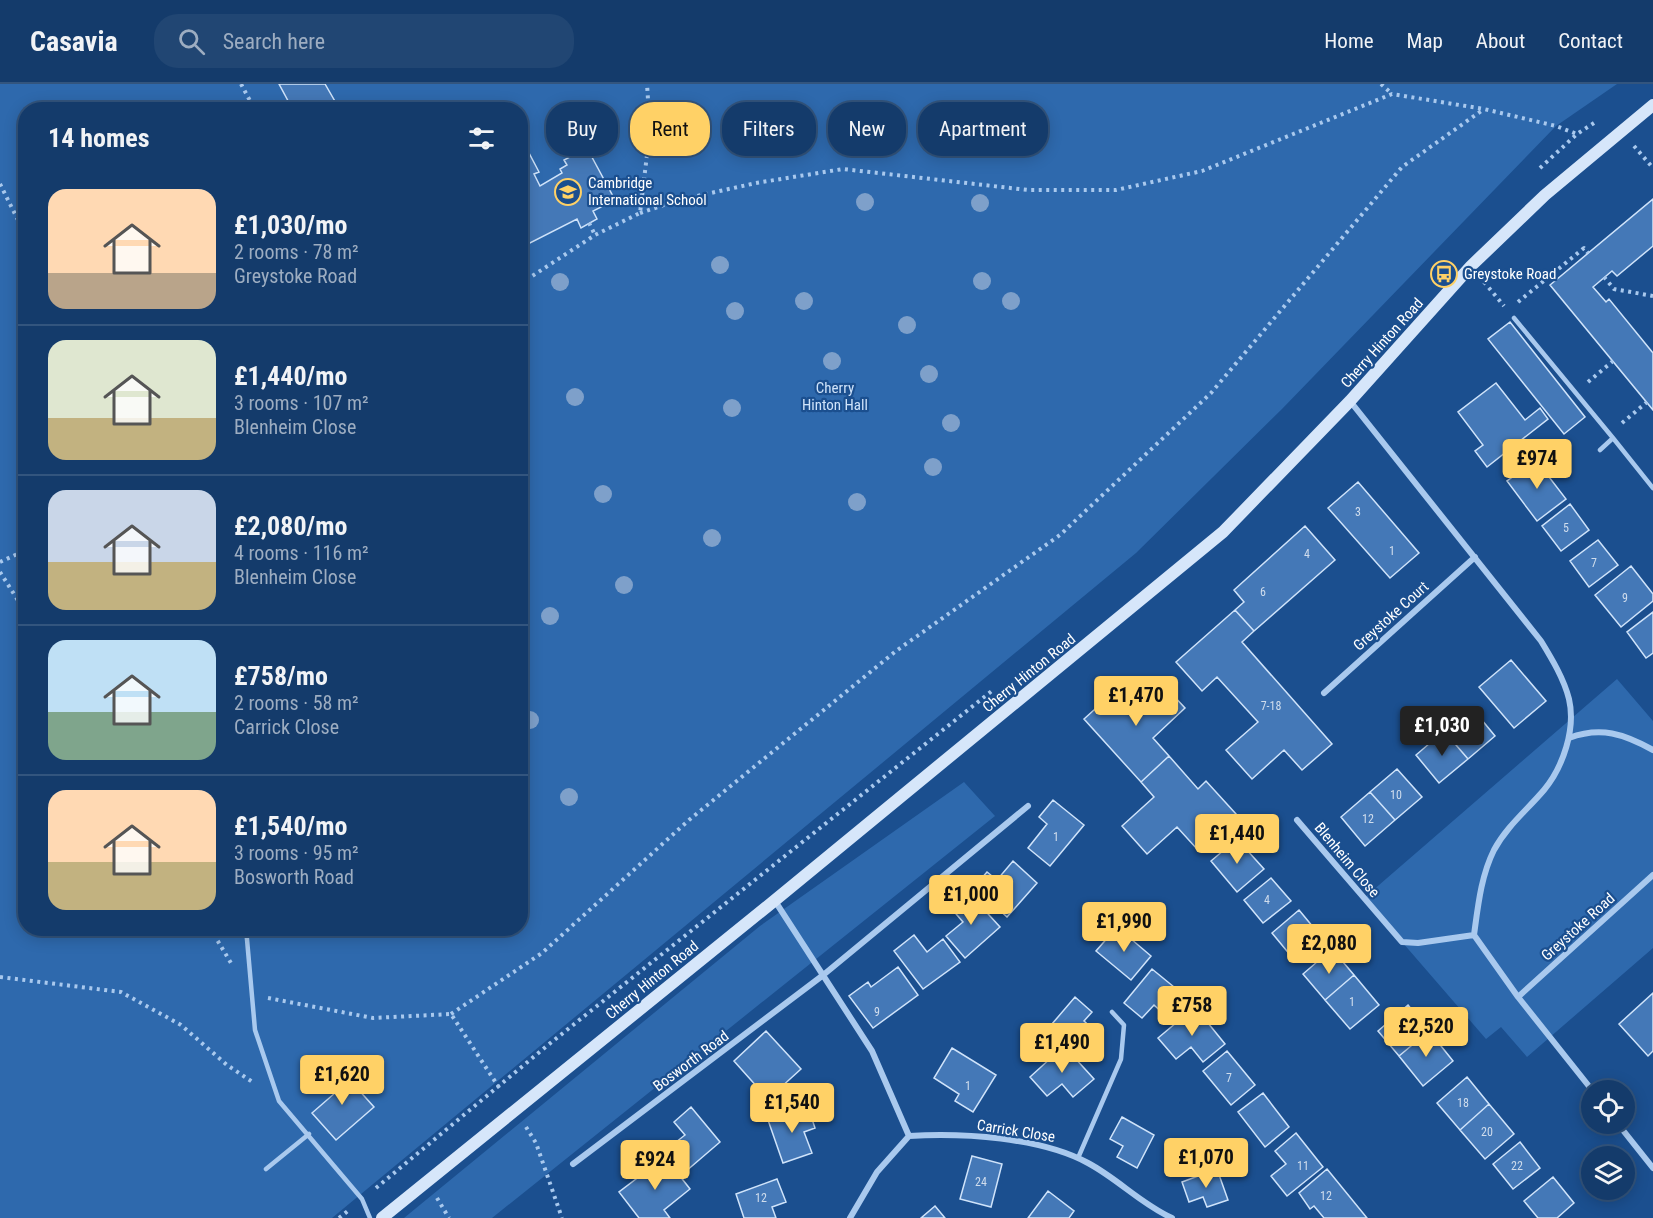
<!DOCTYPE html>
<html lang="en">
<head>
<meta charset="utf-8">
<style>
	:root { --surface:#143b6b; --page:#214673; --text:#f1f3f6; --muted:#9dadc1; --line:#33557e; --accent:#ffd166 }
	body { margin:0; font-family:"Roboto Condensed",sans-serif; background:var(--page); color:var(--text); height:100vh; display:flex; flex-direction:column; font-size:22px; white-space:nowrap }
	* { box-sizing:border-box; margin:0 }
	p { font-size:20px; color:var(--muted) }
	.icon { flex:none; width:33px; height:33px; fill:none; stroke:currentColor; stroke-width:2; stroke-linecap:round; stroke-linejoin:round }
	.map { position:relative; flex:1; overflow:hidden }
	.side { position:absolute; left:18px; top:18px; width:510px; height:834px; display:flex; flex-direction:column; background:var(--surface); border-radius:24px; box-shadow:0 3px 15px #0003,0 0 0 2px var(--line) }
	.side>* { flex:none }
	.guide { position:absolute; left:546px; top:18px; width:570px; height:54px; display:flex; gap:12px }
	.controls { position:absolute; left:1581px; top:996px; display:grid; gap:12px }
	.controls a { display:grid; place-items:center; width:54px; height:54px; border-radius:50%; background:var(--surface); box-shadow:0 3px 15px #0003,0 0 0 2px var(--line); font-size:30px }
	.price { position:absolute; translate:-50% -51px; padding:0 14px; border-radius:6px; background:var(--accent); color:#111; font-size:20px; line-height:39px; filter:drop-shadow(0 2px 3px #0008) }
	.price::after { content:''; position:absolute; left:50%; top:36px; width:18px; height:14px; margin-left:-9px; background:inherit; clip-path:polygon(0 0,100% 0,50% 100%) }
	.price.active { background:#222; color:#fff }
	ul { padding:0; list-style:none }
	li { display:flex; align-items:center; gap:18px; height:150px; padding:0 30px }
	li+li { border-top:2px solid var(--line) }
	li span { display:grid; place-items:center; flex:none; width:168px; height:120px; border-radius:18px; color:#555 }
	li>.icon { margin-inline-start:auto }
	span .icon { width:72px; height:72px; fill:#fffc; stroke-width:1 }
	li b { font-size:26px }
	h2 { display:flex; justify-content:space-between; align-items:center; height:72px; padding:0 30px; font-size:26px }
	.chip { padding:0 21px; border-radius:24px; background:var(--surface); box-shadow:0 3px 15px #0003,0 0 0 2px var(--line); font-size:21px; line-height:54px }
	.chip.active { background:var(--accent); color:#111 }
	header { display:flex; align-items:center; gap:36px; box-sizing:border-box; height:84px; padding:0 30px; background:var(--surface); border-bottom:2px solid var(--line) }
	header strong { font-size:28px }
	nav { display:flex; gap:33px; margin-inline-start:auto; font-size:21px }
	.search { width:420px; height:54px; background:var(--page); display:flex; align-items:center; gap:15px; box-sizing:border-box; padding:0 21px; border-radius:24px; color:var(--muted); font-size:22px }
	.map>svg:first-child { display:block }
	.green { fill:#2e69ad; fill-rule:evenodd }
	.building { fill:#4478b7; stroke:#cfe3fa; stroke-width:1.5 }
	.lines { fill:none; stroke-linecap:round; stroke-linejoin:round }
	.path { stroke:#a9c9ee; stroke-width:4; stroke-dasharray:3 4.5; stroke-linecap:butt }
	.lane { stroke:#a9c9ee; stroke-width:4.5 }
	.street { stroke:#a9c9ee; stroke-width:6 }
	.secondary { stroke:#d6e6fa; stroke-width:12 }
	.tree { fill:#7ea0ca }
	.labels { text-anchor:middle; stroke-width:4.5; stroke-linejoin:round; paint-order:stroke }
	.number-label { font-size:12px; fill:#d0dded }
	.poi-label { font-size:15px; fill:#fff; stroke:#1b4f8f; text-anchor:start }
	.street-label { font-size:15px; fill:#fff; stroke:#1b4f8f }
	.park-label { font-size:15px; fill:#cfe3fa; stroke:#1b4f8f }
</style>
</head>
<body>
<header>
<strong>Casavia</strong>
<div class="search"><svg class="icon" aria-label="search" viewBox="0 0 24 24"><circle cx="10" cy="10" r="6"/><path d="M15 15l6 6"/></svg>Search here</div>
<nav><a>Home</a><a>Map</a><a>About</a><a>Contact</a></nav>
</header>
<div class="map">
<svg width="1653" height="1134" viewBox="0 0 1653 1134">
	<rect width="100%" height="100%" fill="#1b4f8f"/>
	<path class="green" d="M0,0H1617L1556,42L1282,325L1136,469L332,1134H0ZM26,26H520V844H26Z
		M1617,595L1653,637V864L1527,973L1501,943L1486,955L1364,814Z
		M964,698L995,732L492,1134H404L760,842Z"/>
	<path class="building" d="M279,0H325L340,26H293Z
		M587,64L615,116L593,127L597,135L581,144L577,135L526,161L524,156L520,158V74L529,69L539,88L534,90L540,102L562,89L560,85L567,81L564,76Z
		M1653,115V162L1617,192L1612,187L1593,203L1606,218L1609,215L1653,269V326L1550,201Z
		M1510,238L1585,333L1564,350L1488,255Z
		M1496,299L1525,336L1540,324L1548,335L1487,383L1475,367L1483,361L1458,328Z
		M1536,376L1566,415L1537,437L1507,397Z
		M1358,398L1419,469L1390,494L1328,424Z
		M1570,420L1589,446L1561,467L1542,442Z
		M1305,442L1335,476L1254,547L1235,526L1244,518L1234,506Z
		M1598,456L1618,481L1589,503L1570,477Z
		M1631,482L1653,510V517L1621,543L1595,511Z
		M1235,526L1254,547L1242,558L1332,660L1302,686L1284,666L1252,695L1226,666L1258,638L1217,593L1202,607L1176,578Z
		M1653,528V569L1646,574L1627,548Z
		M1511,576L1546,617L1514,644L1479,603Z
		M1159,596L1185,624L1153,654L1169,672L1141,698L1084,635L1115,607L1129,623Z
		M1472,624L1495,652L1468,675L1444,647Z
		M1444,647L1468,675L1439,699L1416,671Z
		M1169,672L1198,705L1206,697L1236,730L1197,765L1177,743L1147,770L1122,742L1154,713L1141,698Z
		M1397,685L1422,713L1395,736L1370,708Z
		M1370,708L1395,736L1365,762L1341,733Z
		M1053,716L1084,741L1050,782L1028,764L1047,740L1039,733Z
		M1237,755L1264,785L1237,808L1211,777Z
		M1013,777L1037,799L1007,833L974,803L987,788L997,796Z
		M1271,794L1291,817L1263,839L1244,816Z
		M968,808L1000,843L965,874L946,852L963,838L951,824Z
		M1299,826L1318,849L1291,872L1272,849Z
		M1117,843L1151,872L1131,896L1096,867Z
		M914,851L927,868L943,855L960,878L923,905L894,867Z
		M1332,865L1354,891L1325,916L1303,890Z
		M898,883L918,911L873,944L849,912L868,898L871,903Z
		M1152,885L1185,912L1167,933L1154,921L1142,934L1124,919Z
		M1354,891L1379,921L1350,945L1325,916Z
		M1653,909V967L1648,972L1619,940Z
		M1075,913L1092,928L1084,937L1094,946L1080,963L1052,940Z
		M1408,921L1429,947L1399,972L1378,947Z
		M1195,923L1225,960L1203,978L1191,963L1176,975L1158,954Z
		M766,947L801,985L768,1015L734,977Z
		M1429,947L1453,977L1423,1002L1399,972Z
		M1064,962L1094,995L1073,1013L1062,1000L1047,1012L1030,993Z
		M952,964L996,991L973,1028L955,1017L959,1010L934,994Z
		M1227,967L1255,1001L1231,1021L1203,987Z
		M339,984L374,1023L336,1056L312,1029L335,1009L325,996Z
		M1467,993L1489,1020L1460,1046L1437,1019Z
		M1263,1009L1289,1043L1265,1063L1238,1028Z
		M1489,1020L1514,1050L1485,1075L1460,1046Z
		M691,1023L720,1058L685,1088L666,1066L685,1051L674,1038Z
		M808,1023L815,1044L804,1048L812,1069L783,1079L768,1036Z
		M1122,1033L1154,1051L1137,1084L1117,1073L1123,1062L1110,1055Z
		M1296,1049L1323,1083L1287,1112L1271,1092L1286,1080L1275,1067Z
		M1520,1058L1540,1084L1513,1105L1493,1080Z
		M972,1072L1002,1080L991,1123L960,1115Z
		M665,1073L690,1105L664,1126L670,1134H639L619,1108Z
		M1217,1085L1228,1116L1207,1123L1203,1113L1189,1118L1182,1098Z
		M1327,1085L1367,1134H1324L1314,1122L1310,1125L1299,1109Z
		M1553,1093L1574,1119L1557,1134H1538L1524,1117Z
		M777,1095L786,1118L772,1123L776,1134H744L736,1110Z
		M1048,1107L1074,1127L1069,1134H1028Z
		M935,1122L945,1134H921Z"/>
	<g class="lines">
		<path class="path" d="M241,0L255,26
			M1381,0L1392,10
			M1634,62L1653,84
			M1540,84L1577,50L1597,37
			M0,100L26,152
			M640,129L679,116L756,99L843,85L1028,106H1116L1202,87L1392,10L1484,25L1556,42L1577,50
			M589,139L595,151
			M1604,193L1614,205L1653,212
			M1484,198L1504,222
			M520,200L595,151L640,129L650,46L647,0
			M1518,218L1584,164L1588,169
			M1588,298L1613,277
			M1622,339L1647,318
			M0,478L26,466
			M0,488L26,529
			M210,844L231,879
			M0,893L121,908L181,941L227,981L254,999
			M268,914L373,934L451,930L500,1005
			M451,930L542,869L689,736L896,567L1060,451L1211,309L1402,83L1484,25
			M526,1043L536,1059L562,1134
			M376,1104L548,961L993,606
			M437,1114L449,1134
			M339,1134L349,1126"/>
		<path class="lane" d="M1514,234L1613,354
			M1600,366L1613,354L1653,404
			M246,844L255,946L279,1017L362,1115L370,1134
			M1078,1074L1121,975L1124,941L1112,928
			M266,1085L309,1050"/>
		<path class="street" d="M1350,317L1541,557C1552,575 1564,595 1569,615C1576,645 1563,683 1544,706C1527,726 1507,742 1494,766C1481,792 1478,822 1474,851L1518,913L1592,1006
			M1324,609L1475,473
			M1569,654C1601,642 1624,650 1653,666
			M1297,736L1402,858L1418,859L1474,851
			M775,817L872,967L909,1052L877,1088L850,1134
			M1518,913L1653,791
			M1618,1040L1653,1084
			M909,1052C963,1049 1040,1053 1088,1079C1118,1095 1141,1120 1172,1134
			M573,1080L822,892L1028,722"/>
		<path class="secondary" d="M382,1134L774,817L1223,448L1350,317L1471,182L1545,111L1653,21"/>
	</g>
	<g class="tree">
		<circle cx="865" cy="118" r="9"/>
		<circle cx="980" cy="119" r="9"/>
		<circle cx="720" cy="181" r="9"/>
		<circle cx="982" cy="197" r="9"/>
		<circle cx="560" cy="198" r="9"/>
		<circle cx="804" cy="217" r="9"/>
		<circle cx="1011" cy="217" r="9"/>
		<circle cx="735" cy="227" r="9"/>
		<circle cx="907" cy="241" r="9"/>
		<circle cx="832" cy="277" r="9"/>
		<circle cx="929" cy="290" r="9"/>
		<circle cx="575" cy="313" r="9"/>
		<circle cx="732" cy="324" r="9"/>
		<circle cx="951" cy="339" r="9"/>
		<circle cx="933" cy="383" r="9"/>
		<circle cx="603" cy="410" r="9"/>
		<circle cx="857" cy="418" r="9"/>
		<circle cx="712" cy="454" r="9"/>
		<circle cx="624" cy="501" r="9"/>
		<circle cx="550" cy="532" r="9"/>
		<circle cx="530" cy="636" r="9"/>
		<circle cx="569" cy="713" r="9"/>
	</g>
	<defs>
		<symbol id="school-ring" viewBox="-11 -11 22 22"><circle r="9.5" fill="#1b4f8f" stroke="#ffd166" stroke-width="1.5"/><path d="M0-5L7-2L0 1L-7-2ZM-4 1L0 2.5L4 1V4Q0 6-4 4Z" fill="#ffd166"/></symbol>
		<symbol id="bus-ring" viewBox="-11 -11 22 22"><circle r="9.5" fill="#1b4f8f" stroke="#ffd166" stroke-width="1.5"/><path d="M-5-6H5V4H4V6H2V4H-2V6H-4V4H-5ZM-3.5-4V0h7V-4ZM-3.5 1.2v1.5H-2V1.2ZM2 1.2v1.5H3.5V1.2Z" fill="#ffd166"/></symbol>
	</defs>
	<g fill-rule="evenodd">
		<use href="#school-ring" x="553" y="93" width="30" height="30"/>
		<use href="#bus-ring" x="1429" y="175" width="30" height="30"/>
	</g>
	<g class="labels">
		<g class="number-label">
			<text x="1358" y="432">3</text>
			<text x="1566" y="448">5</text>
			<text x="1392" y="471">1</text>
			<text x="1307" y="474">4</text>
			<text x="1594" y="483">7</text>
			<text x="1263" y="512">6</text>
			<text x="1625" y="518">9</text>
			<text x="1271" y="626">7-18</text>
			<text x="1396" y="715">10</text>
			<text x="1368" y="739">12</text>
			<text x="1056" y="757">1</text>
			<text x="1267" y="820">4</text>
			<text x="1352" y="922">1</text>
			<text x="877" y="932">9</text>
			<text x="1229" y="998">7</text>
			<text x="968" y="1006">1</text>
			<text x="1463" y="1023">18</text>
			<text x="1487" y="1052">20</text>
			<text x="1303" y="1086">11</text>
			<text x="1517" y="1086">22</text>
			<text x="981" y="1102">24</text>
			<text x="1326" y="1116">12</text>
			<text x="761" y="1118">12</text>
		</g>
		<g class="poi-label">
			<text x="588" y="104">Cambridge<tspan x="588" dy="17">International School</tspan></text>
			<text x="1464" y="195">Greystoke Road</text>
		</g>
		<g class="street-label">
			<text transform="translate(1382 259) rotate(-48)" y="5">Cherry Hinton Road</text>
			<text transform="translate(1391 532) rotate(-42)" y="5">Greystoke Court</text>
			<text transform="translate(1029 589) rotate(-39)" y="5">Cherry Hinton Road</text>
			<text transform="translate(1347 776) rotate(50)" y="5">Blenheim Close</text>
			<text transform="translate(1578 843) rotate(-42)" y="5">Greystoke Road</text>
			<text transform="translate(652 896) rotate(-39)" y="5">Cherry Hinton Road</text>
			<text transform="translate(691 977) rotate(-37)" y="5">Bosworth Road</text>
			<text transform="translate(1016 1047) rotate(9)" y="5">Carrick Close</text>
		</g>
		<g class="park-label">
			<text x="835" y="309">Cherry<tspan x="835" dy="17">Hinton Hall</tspan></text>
		</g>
	</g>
</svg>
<div class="controls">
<a><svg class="icon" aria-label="locate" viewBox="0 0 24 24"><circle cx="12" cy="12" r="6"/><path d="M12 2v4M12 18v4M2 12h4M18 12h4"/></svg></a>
<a><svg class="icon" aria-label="layers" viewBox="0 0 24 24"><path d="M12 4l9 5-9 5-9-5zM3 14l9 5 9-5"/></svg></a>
</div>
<b class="price" style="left:1537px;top:406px">£974</b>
<b class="price" style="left:1136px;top:643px">£1,470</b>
<b class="price active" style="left:1442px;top:673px">£1,030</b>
<b class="price" style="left:1237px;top:781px">£1,440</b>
<b class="price" style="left:971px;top:842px">£1,000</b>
<b class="price" style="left:1124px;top:869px">£1,990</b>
<b class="price" style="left:1329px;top:891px">£2,080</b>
<b class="price" style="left:1192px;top:953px">£758</b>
<b class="price" style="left:1426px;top:974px">£2,520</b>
<b class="price" style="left:1062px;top:990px">£1,490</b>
<b class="price" style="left:342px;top:1022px">£1,620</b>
<b class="price" style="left:792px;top:1050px">£1,540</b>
<b class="price" style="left:1206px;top:1105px">£1,070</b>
<b class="price" style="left:655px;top:1107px">£924</b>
<div class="guide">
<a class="chip">Buy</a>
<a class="chip active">Rent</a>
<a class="chip">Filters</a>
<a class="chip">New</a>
<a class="chip">Apartment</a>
</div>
<section class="side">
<h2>14 homes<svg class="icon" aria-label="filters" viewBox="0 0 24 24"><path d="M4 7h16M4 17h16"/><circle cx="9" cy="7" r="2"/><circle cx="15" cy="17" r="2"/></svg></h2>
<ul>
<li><span style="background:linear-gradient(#ffd9b3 70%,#b9a48a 0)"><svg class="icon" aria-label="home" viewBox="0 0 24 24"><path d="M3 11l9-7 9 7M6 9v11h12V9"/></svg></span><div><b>£1,030/mo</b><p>2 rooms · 78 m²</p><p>Greystoke Road</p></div></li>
<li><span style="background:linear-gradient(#dfe7d0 65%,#c2b280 0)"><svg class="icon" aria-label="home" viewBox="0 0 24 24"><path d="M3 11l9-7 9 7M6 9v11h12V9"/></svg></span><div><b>£1,440/mo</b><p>3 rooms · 107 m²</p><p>Blenheim Close</p></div></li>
<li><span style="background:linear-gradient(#c9d6e8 60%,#c2b280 0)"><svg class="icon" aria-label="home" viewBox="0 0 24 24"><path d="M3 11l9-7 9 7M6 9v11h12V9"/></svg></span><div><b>£2,080/mo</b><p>4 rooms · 116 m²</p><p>Blenheim Close</p></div></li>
<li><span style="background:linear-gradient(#bfe0f5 60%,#7fa58c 0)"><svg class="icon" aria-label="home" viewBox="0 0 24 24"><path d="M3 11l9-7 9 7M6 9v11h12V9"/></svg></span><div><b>£758/mo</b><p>2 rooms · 58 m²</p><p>Carrick Close</p></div></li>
<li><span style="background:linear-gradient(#ffd9b3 60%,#c2b280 0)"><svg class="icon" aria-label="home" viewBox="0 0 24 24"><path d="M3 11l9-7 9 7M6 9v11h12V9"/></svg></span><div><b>£1,540/mo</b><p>3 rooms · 95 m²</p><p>Bosworth Road</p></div></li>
</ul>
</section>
</div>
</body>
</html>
